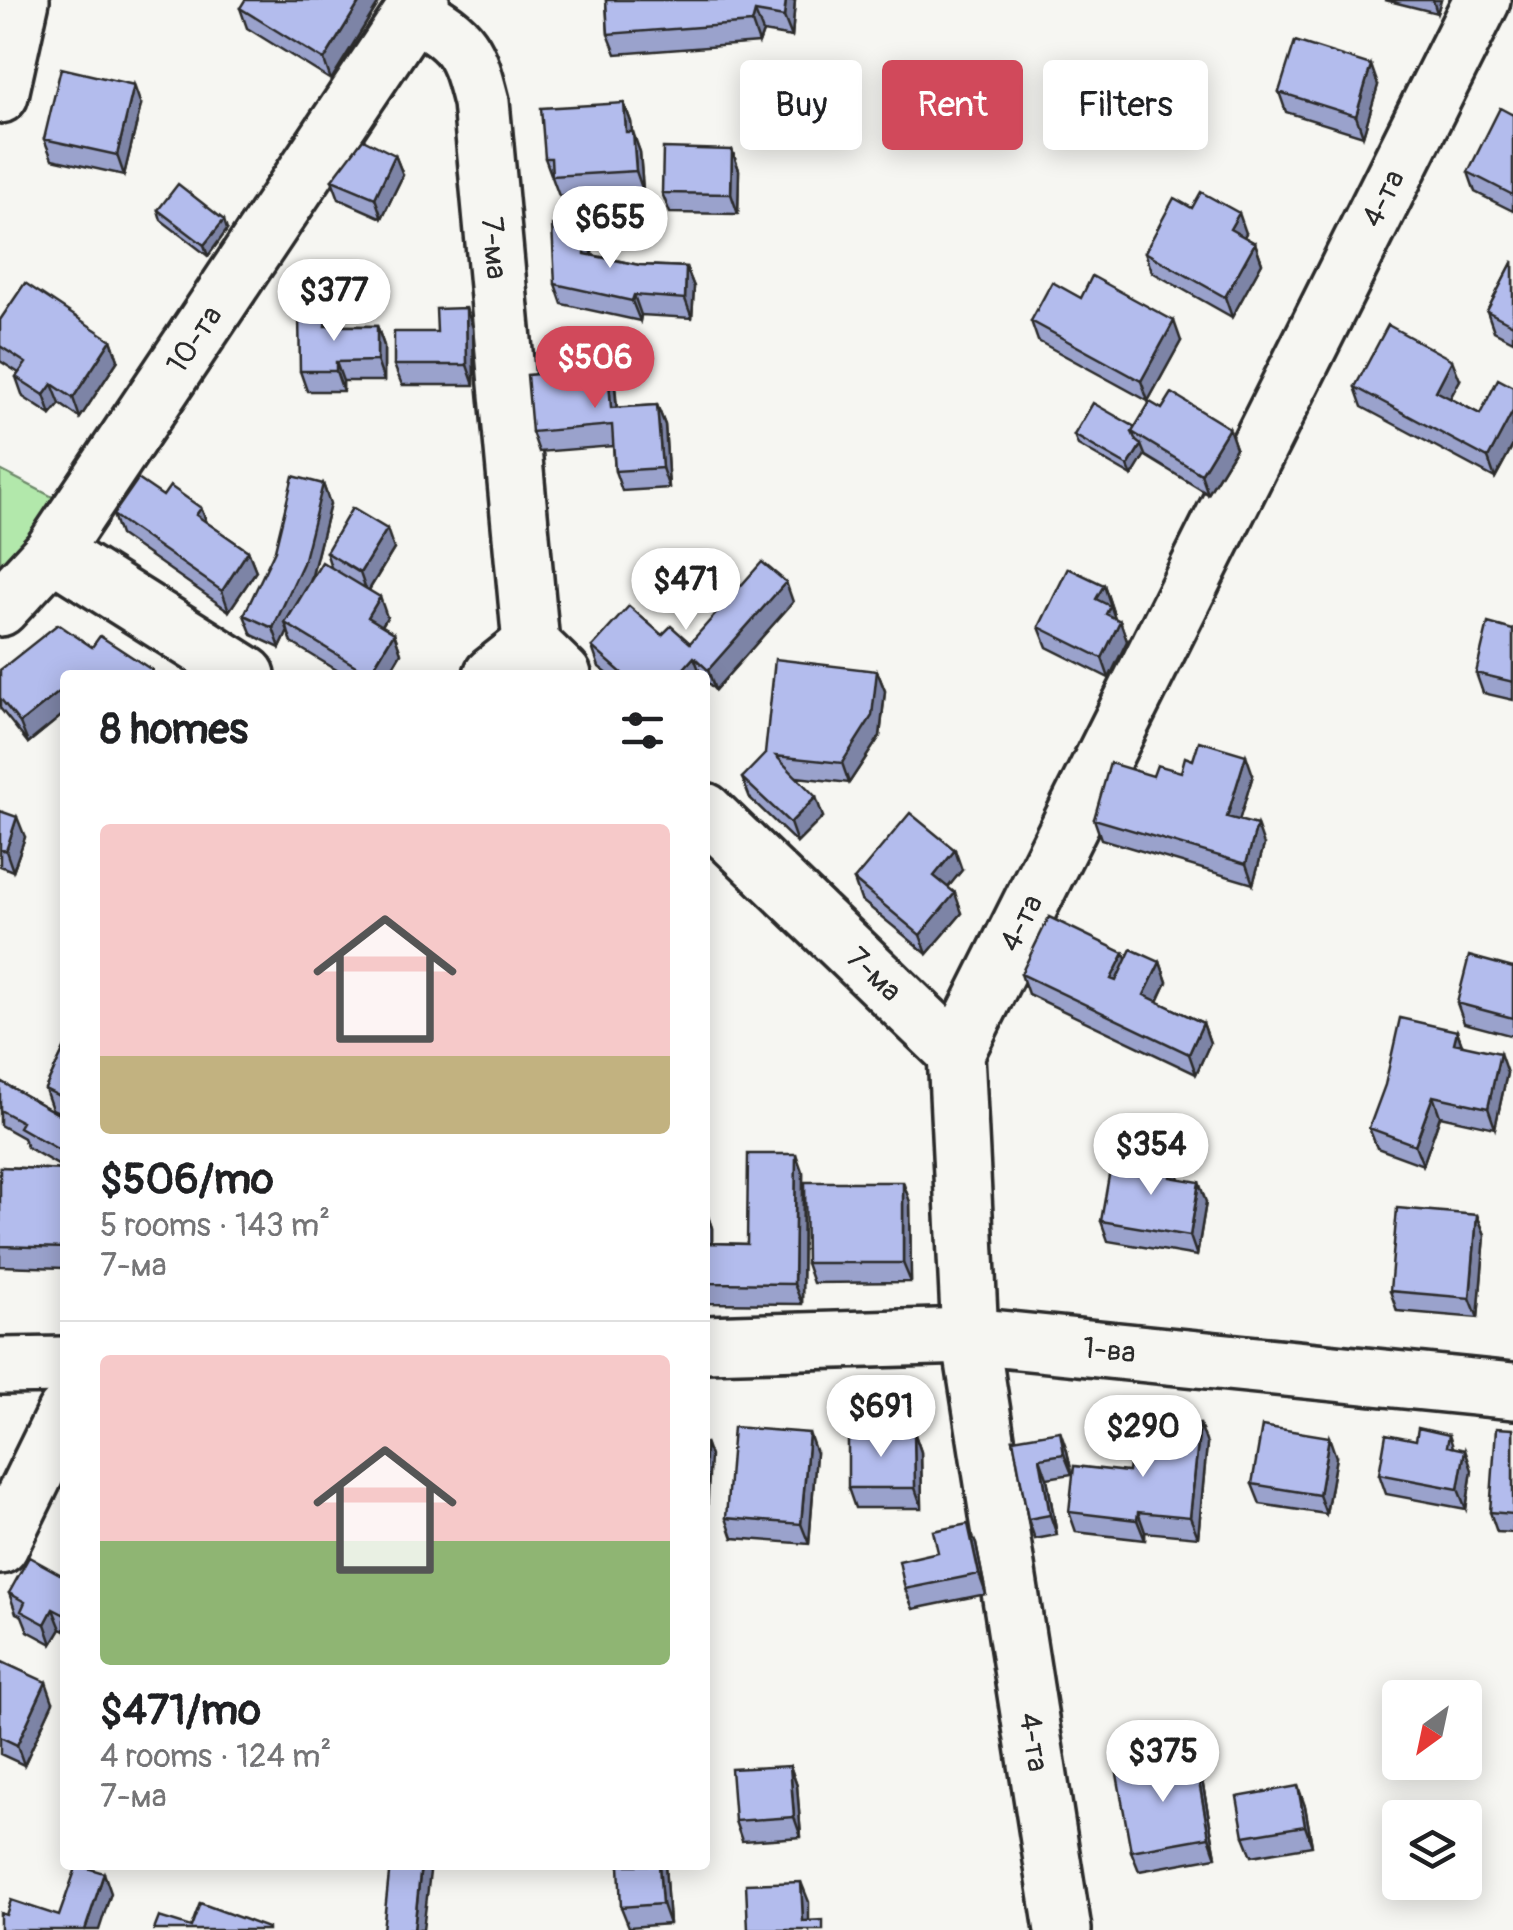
<!DOCTYPE html>
<html lang="en">
<head>
<meta charset="utf-8">
<style>
	:root { --surface:#fff; --page:#f2f2f2; --text:#202124; --muted:#757577; --line:#e0e0e0; --accent:#d1495b }
	body { margin:0; font-family:Pangolin,sans-serif; background:var(--page); color:var(--text); height:100vh; display:flex; flex-direction:column; font-size:38px; white-space:nowrap }
	* { box-sizing:border-box; margin:0 }
	p { font-size:32px; color:var(--muted) }
	.icon { flex:none; width:55px; height:55px; fill:none; stroke:currentColor; stroke-width:2; stroke-linecap:round; stroke-linejoin:round }
	.map { position:relative; flex:1; overflow:hidden }
	.details { position:absolute; left:60px; top:670px; width:650px; height:1200px; display:flex; flex-direction:column; background:var(--surface); border-radius:10px; box-shadow:0 5px 25px #0003 }
	.details>* { flex:none }
	.hud { position:absolute; left:740px; top:60px; width:622px; height:90px; display:flex; gap:20px }
	.needle { width:65px; rotate:213deg }
	.tools { position:absolute; left:1382px; top:1680px; display:grid; gap:20px }
	.tools a { display:grid; place-items:center; width:100px; height:100px; border-radius:10px; background:var(--surface); box-shadow:0 5px 25px #0003; font-size:50px }
	.price { position:absolute; translate:-50% -85px; padding:0 22px; border-radius:35px; background:#fff; color:#222; font-size:32px; line-height:65px; filter:drop-shadow(0 2px 5px #0008) }
	.price::after { content:''; position:absolute; left:50%; top:60px; width:30px; height:22px; margin-left:-15px; background:inherit; clip-path:polygon(0 0,100% 0,50% 100%) }
	.price.active { background:var(--accent); color:#fff }
	ul { padding:0; list-style:none }
	li { display:grid; align-content:center; gap:20px; height:530px; padding:0 40px }
	li+li { border-top:2px solid var(--line) }
	li span { display:grid; place-items:center; height:310px; border-radius:10px; color:#555 }
	li>.icon { margin-inline-start:auto }
	span .icon { width:180px; height:180px; fill:#fffc; stroke-width:1 }
	li b { font-size:42px }
	h2 { display:flex; justify-content:space-between; align-items:center; height:120px; padding:0 40px; font-size:42px }
	.pill { padding:0 35px; border-radius:10px; background:var(--surface); box-shadow:0 5px 25px #0003; font-size:35px; line-height:90px }
	.pill.active { background:var(--accent); color:#fff }
	.map>svg:first-child { display:block }
	.green { fill:#b2e8ab; stroke:#6e8a6b; stroke-width:2.5 }
	.lines { fill:none; stroke-linecap:round; stroke-linejoin:round }
	.minor-casing { stroke:#2b2b2b; stroke-width:62 }
	.minor { stroke:#f6f6f2; stroke-width:55 }
	.wall { fill:#9aa2cc; stroke:#2b2b2b; stroke-width:2.5 }
	.shaded-wall { fill:#7d84a6; stroke:#2b2b2b; stroke-width:2.5 }
	.building { fill:#b3bced; stroke:#2b2b2b; stroke-width:2.5 }
	.labels { text-anchor:middle; stroke-width:10; stroke-linejoin:round; paint-order:stroke }
	.street-label { font-size:30px; fill:#2b2b2b; stroke:#f6f6f2 }
</style>
</head>
<body>
<div class="map">
<svg width="1513" height="1930" viewBox="0 0 1513 1930">
	<rect width="100%" height="100%" fill="#f6f6f2"/>
	<filter id="ink" filterUnits="userSpaceOnUse"><feTurbulence type="fractalNoise" baseFrequency=".01" numOctaves="2"/><feDisplacementMap in="SourceGraphic" scale="20" xChannelSelector="R" yChannelSelector="G"/><feConvolveMatrix kernelMatrix="1 2 1 2 8 2 1 2 1" color-interpolation-filters="sRGB"/></filter>
	<g filter="url(#ink)">
		<path class="green" d="M0,470L80,511L0,600Z"/>
		<g class="lines">
			<defs>
				<g id="minor">
					<path id="s1" d="M416,13C463,40 468,50 481,102L531,644L563,675"/>
					<path d="M0,95L21,0"/>
					<path d="M52,552L247,675"/>
					<path id="s2" d="M0,608L52,552L421,0"/>
					<path d="M492,675L531,644"/>
					<path id="s3" d="M705,811L956,1053"/>
					<path id="s4" d="M705,1344L970,1336L1513,1391"/>
					<path d="M0,1366L65,1365"/>
					<path d="M0,1546L65,1413"/>
					<path id="s5" d="M1063,1930L970,1336L956,1053L1482,0"/>
				</g>
			</defs>
			<use href="#minor" class="minor-casing"/>
			<use href="#minor" class="minor"/>
		</g>
		<path class="wall" d="M606,0H795L792,37L763,32L759,43L616,54L608,34Z
			M1385,0H1441L1437,13Z
			M378,4L331,80L247,28L240,8Z
			M1378,85L1363,136L1286,112L1279,92Z
			M624,103L631,122L632,132L640,152L643,191L559,196L545,158Z
			M141,105L124,175L52,159L44,139Z
			M1513,115V211L1475,192L1468,172Z
			M732,150L739,170L738,214L670,213L662,193Z
			M395,155L403,175L382,218L339,199L332,180Z
			M1192,208L1246,233L1244,237L1255,243L1262,263L1232,317L1152,272L1145,252Z
			M158,210L227,230L208,256L161,220Z
			M585,224L592,244V255L639,265L686,267L694,287L692,318L641,315L640,321L562,304L555,284Z
			M1513,261V341L1494,331L1487,311Z
			M1081,298L1181,341L1148,401L1038,341L1031,321Z
			M326,315L329,326H377L384,346V381H343V391H307L300,371Z
			M0,320L111,340L118,360L80,418L60,404L51,415L23,397L16,377L19,373L0,361Z
			M473,328L474,385H402L394,365L437,332Z
			M614,374L617,408L657,405L665,425L669,488L622,491L615,471L613,446L539,452L532,432Z
			M1460,380L1450,398L1480,414L1513,387V445L1495,478L1362,407L1355,387Z
			M1162,409L1229,428L1236,448L1208,494L1144,455L1132,476L1078,445L1074,435L1135,427Z
			M323,484L330,504L311,580L331,567L326,552L394,549L369,590L387,617L382,626L394,633L401,653L388,675H345L292,643L288,631L280,648L252,635L244,615Z
			M163,496L201,508L207,523L248,551L256,571L229,611L120,535L113,515Z
			M1104,585L1115,618L1120,621L1127,641L1109,678L1047,647L1039,627Z
			M793,602L715,690L705,680V675H609L599,667L592,647L662,635L690,643Z
			M1513,630V700L1483,693L1476,673Z
			M92,647L152,670L154,675H65V713L28,743L0,708V670Z
			M877,671L885,691L880,736L849,783L797,777L823,817L797,843L750,798L742,778Z
			M1193,760L1253,775L1239,820L1264,845L1253,884L1101,839L1094,819L1153,776L1181,772Z
			M0,811L25,837L13,871L0,866Z
			M962,870L948,887L962,913L927,954L861,900L854,880Z
			M1124,953L1126,960L1160,962L1167,982L1158,1002L1203,1023L1210,1043L1196,1074L1028,994L1021,974Z
			M1513,968V1036L1464,1023L1457,1003Z
			M1457,1031L1462,1044L1507,1073L1495,1128L1440,1116L1423,1165L1377,1148L1369,1128Z
			M65,1047V1115L52,1109L45,1089Z
			M0,1081L65,1118V1169L27,1147L23,1138L0,1125Z
			M0,1167L65,1170V1268L0,1266Z
			M803,1174L802,1304L705,1303V1208L712,1228V1243L747,1244Z
			M1137,1175L1180,1179L1206,1202L1197,1256L1108,1241L1101,1221Z
			M910,1202L911,1282L813,1283L806,1263Z
			M1477,1215L1485,1235L1478,1318L1397,1311L1390,1291Z
			M1513,1429V1533L1497,1532L1490,1512Z
			M914,1432L921,1452L922,1508H855L848,1488Z
			M1449,1435L1453,1447L1472,1470L1466,1509L1386,1494L1379,1474L1416,1440Z
			M1013,1439L1067,1451L1072,1474L1047,1478L1057,1535L1035,1539L1028,1519Z
			M1207,1444L1198,1537L1145,1532V1540L1076,1532L1069,1512L1128,1472L1158,1458Z
			M816,1453L809,1544L733,1538L726,1518Z
			M1336,1457L1326,1514L1260,1504L1252,1484Z
			M976,1544L986,1594L913,1609L905,1589Z
			M65,1577V1631L61,1629L52,1644L28,1631L22,1616L16,1613L9,1593Z
			M0,1661L53,1702L24,1765L0,1754Z
			M1195,1760L1202,1780L1216,1857L1139,1871L1131,1851Z
			M790,1766L797,1786L801,1837L742,1841L735,1821Z
			M1305,1806L1312,1846L1252,1856L1244,1836Z
			M665,1865L669,1924L629,1927L621,1907Z"/>
		<path class="shaded-wall" d="M361,0H376L378,4L331,80L324,60Z
			M786,0H795L792,37L784,17Z
			M1433,0H1441L1437,13Z
			M755,12L763,32L759,43L752,23Z
			M1371,65L1378,85L1363,136L1356,116Z
			M134,85L141,105L124,175L117,155Z
			M624,103L631,122L634,152L626,132Z
			M633,132L640,152L643,191L636,171Z
			M732,150L739,170L738,214L731,194Z
			M395,155L403,175L382,218L375,198Z
			M1239,213L1246,233L1237,249L1230,229Z
			M224,220L227,230L208,256L204,245Z
			M585,224L592,244V274L585,254Z
			M1255,243L1262,263L1232,317L1225,297Z
			M686,267L694,287L692,318L685,299Z
			M634,295L641,315L640,321L632,301Z
			M466,308L473,328L474,385L467,365Z
			M1174,321L1181,341L1148,401L1141,381Z
			M377,326L384,346V381L377,361Z
			M111,340L118,360L80,418L73,398Z
			M607,354L614,374L618,428L611,408Z
			M1452,360L1460,380L1443,411L1436,391Z
			M336,362L343,381V391L336,371Z
			M52,384L60,404L51,415L44,395Z
			M657,405L665,425L669,488L662,468Z
			M1513,411V445L1495,478L1488,458Z
			M1229,428L1236,448L1208,494L1201,474Z
			M1141,445L1145,455L1132,476L1128,466Z
			M323,484L330,504L310,583L285,623L288,631L280,648L273,628Z
			M201,508L209,528L196,515Z
			M387,529L394,549L367,593L360,573Z
			M248,551L256,571L229,611L222,591Z
			M786,582L793,602L715,690L708,670Z
			M1104,585L1117,625L1113,634L1096,599Z
			M380,597L387,617L375,637L368,617Z
			M1120,621L1127,641L1109,678L1102,658Z
			M394,633L401,653L388,675H369Z
			M694,657L701,675H678Z
			M877,671L885,691L880,736L849,783L842,763Z
			M59,692L65,713L28,743L20,723Z
			M1246,755L1253,775L1234,837L1227,817Z
			M816,797L823,817L797,843L790,823Z
			M17,817L25,837L13,871L6,851Z
			M1257,825L1264,845L1253,884L1246,864Z
			M955,850L962,870L941,896L934,876Z
			M955,893L962,913L927,954L920,935Z
			M1124,953L1131,973L1119,999L1111,979Z
			M1160,962L1167,982L1151,1015L1144,995Z
			M1203,1023L1210,1043L1196,1074L1189,1054Z
			M1457,1031L1464,1051L1454,1043Z
			M1500,1053L1507,1073L1495,1128L1488,1108Z
			M1433,1096L1440,1116L1423,1165L1415,1145Z
			M796,1154L803,1174L802,1304L794,1284Z
			M1173,1159L1180,1179L1170,1177Z
			M903,1182L910,1202L911,1282L903,1263Z
			M1199,1182L1206,1202L1197,1256L1190,1236Z
			M705,1208L712,1228V1263L705,1243Z
			M1477,1215L1485,1235L1478,1318L1470,1298Z
			M1200,1424L1207,1444L1198,1537L1190,1517Z
			M1060,1431L1067,1451L1072,1474L1064,1454Z
			M914,1432L921,1452L922,1508L915,1488Z
			M809,1433L816,1453L809,1544L801,1524Z
			M1329,1437L1336,1457L1326,1514L1319,1495Z
			M705,1442L710,1456L706,1536L705,1533Z
			M1465,1450L1472,1470L1466,1509L1458,1489Z
			M1040,1458L1047,1478L1057,1535L1050,1515Z
			M1138,1512L1145,1532V1540L1137,1520Z
			M968,1524L976,1544L986,1594L979,1574Z
			M53,1609L61,1629L52,1644L45,1624Z
			M46,1682L53,1702L24,1765L17,1745Z
			M1195,1760L1202,1780L1216,1857L1209,1837Z
			M790,1766L797,1786L801,1837L794,1817Z
			M1298,1786L1305,1806L1312,1846L1305,1826Z
			M421,1865H427L430,1872L423,1930H414Z
			M659,1865H665L669,1924L662,1904Z
			M104,1873L111,1893L99,1930H85Z
			M801,1882L809,1902V1930L803,1921Z"/>
		<path class="building" d="M245,0H361L324,60L240,8Z
			M606,0H786L784,17L755,12L752,23L608,34Z
			M1295,41L1371,65L1356,116L1279,92Z
			M61,68L134,85L117,155L44,139Z
			M624,103L626,132H633L636,171L552,176L551,158H545L541,108Z
			M1500,108L1513,115V195L1468,172Z
			M363,139L395,155L375,198L332,180Z
			M663,148L732,150L731,194L662,193Z
			M178,184L224,220L204,245L158,210Z
			M1201,192L1239,213L1230,229L1255,243L1225,297L1145,252L1174,198L1192,208Z
			M585,224V254L639,265L686,267L685,299L634,295L632,301L555,284L552,225Z
			M1513,261V325L1487,311Z
			M1092,276L1174,321L1141,381L1031,321L1052,282L1081,298Z
			M25,283L111,340L73,398L52,384L44,395L16,377L26,363L0,346V320Z
			M466,308L467,365H394V332H437L436,309Z
			M299,315H326L325,326H377V361L336,362V371H300Z
			M1388,325L1452,360L1436,391L1480,414L1498,379L1513,387V411L1488,458L1355,387Z
			M607,354L611,408L657,405L662,468L615,471L612,425L532,432L527,375L572,371L571,356Z
			M1172,393L1229,428L1201,474L1132,432L1150,402L1162,409Z
			M1093,403L1135,427L1132,432L1136,441L1141,445L1128,466L1074,435Z
			M293,476L323,484L303,563L273,628L244,615L275,550Z
			M138,479L163,496L170,486L201,508L196,515L248,551L222,591L113,515Z
			M352,508L387,529L360,573L326,552Z
			M322,562L380,597L368,617L394,633L369,674L285,623Z
			M762,562L786,582L708,670L694,657L678,675H624L592,647L629,606L662,635L671,626L690,643Z
			M1068,568L1104,585L1096,599L1110,606L1106,614L1120,621L1102,658L1039,627Z
			M1488,623L1513,630V682L1476,673Z
			M58,624L92,647L100,636L152,670L148,675H65V697L59,692L20,723L0,698V670Z
			M775,659L877,671L872,716L842,763L776,756L816,797L790,823L742,778L765,754Z
			M1199,741L1246,755L1227,817L1257,825L1246,864L1094,819L1110,763L1153,776L1157,765L1181,772L1185,757L1193,760Z
			M0,811L17,817L6,851L0,849Z
			M910,813L955,850L934,876L955,893L920,935L854,880Z
			M1049,917L1124,953L1111,979L1116,981L1131,949L1160,962L1144,995L1203,1023L1189,1054L1021,974Z
			M1469,956L1513,968V1018L1457,1003Z
			M1400,1018L1457,1031L1454,1043L1500,1053L1488,1108L1433,1096L1415,1145L1369,1128L1385,1085Z
			M65,1047V1099L45,1089Z
			M0,1081L65,1118V1144L61,1151L19,1127L22,1122L0,1110Z
			M748,1154H796L794,1284L705,1283V1243L747,1244Z
			M1140,1154L1173,1159L1170,1177L1199,1182L1190,1236L1101,1221L1110,1170L1137,1175Z
			M0,1167L65,1170V1248L0,1246Z
			M805,1182H903V1263H806Z
			M1397,1208L1477,1215L1470,1298L1390,1291Z
			M1162,1421L1200,1424L1190,1517L1138,1512L1137,1520L1069,1512L1074,1466L1128,1472L1130,1455L1158,1458Z
			M1262,1426L1329,1437L1319,1495L1252,1484Z
			M733,1427L809,1433L801,1524L726,1518Z
			M1418,1428L1449,1435L1447,1446L1465,1450L1458,1489L1379,1474L1386,1434L1416,1440Z
			M1496,1428L1513,1429V1514L1490,1512Z
			M1060,1431L1064,1454L1040,1458L1050,1515L1028,1519L1013,1439Z
			M848,1432H914L915,1488H848Z
			M968,1524L979,1574L905,1589L899,1561L938,1552L933,1531Z
			M29,1557L65,1577V1615L53,1609L45,1624L21,1611L25,1602L9,1593Z
			M0,1661L46,1682L17,1745L0,1737Z
			M1195,1760L1209,1837L1131,1851L1117,1774Z
			M790,1766L794,1817L735,1821L731,1769Z
			M1298,1786L1305,1826L1244,1836L1237,1797Z
			M77,1865L104,1873L85,1930H0V1913L6,1915L11,1900L59,1916Z
			M390,1865H421L414,1930H383Z
			M619,1865H659L662,1904L621,1907Z
			M801,1882L803,1921L823,1920V1930H748L746,1884Z
			M200,1903L268,1928V1930H154L159,1917L191,1927Z"/>
	</g>
	<g class="labels">
		<g class="street-label">
			<text dy="10" stroke="none"><textPath href="#s5" startOffset="1840">4-та</textPath></text>
			<text dy="10" stroke="none"><textPath href="#s1" startOffset="262">7-ма</textPath></text>
			<text dy="10" stroke="none"><textPath href="#s2" startOffset="332">10-та</textPath></text>
			<text dy="10" stroke="none"><textPath href="#s5" startOffset="1030">4-та</textPath></text>
			<text dy="10" stroke="none"><textPath href="#s3" startOffset="235">7-ма</textPath></text>
			<text dy="10" stroke="none"><textPath href="#s4" startOffset="405">1-ва</textPath></text>
			<text transform="translate(1034 1742) rotate(81)" y="10">4-та</text>
		</g>
	</g>
</svg>
<div class="tools">
<a><svg class="needle" viewBox="-14 -14 28 28"><path d="M0-13l5 13h-10z" fill="#e53935"/><path d="M0 13l5-13h-10z" fill="#757577"/></svg></a>
<a><svg class="icon" aria-label="layers" viewBox="0 0 24 24"><path d="M12 4l9 5-9 5-9-5zM3 14l9 5 9-5"/></svg></a>
</div>
<b class="price" style="left:610px;top:271px">$655</b>
<b class="price" style="left:334px;top:344px">$377</b>
<b class="price active" style="left:595px;top:411px">$506</b>
<b class="price" style="left:686px;top:633px">$471</b>
<b class="price" style="left:1151px;top:1198px">$354</b>
<b class="price" style="left:881px;top:1460px">$691</b>
<b class="price" style="left:1143px;top:1480px">$290</b>
<b class="price" style="left:1163px;top:1805px">$375</b>
<div class="hud">
<a class="pill">Buy</a>
<a class="pill active">Rent</a>
<a class="pill">Filters</a>
</div>
<section class="details">
<h2>8 homes<svg class="icon" aria-label="filters" viewBox="0 0 24 24"><path d="M4 7h16M4 17h16"/><circle cx="9" cy="7" r="2"/><circle cx="15" cy="17" r="2"/></svg></h2>
<ul>
<li><span style="background:linear-gradient(#f6c9c9 75%,#c2b280 0)"><svg class="icon" aria-label="home" viewBox="0 0 24 24"><path d="M3 11l9-7 9 7M6 9v11h12V9"/></svg></span><div><b>$506/mo</b><p>5 rooms · 143 m²</p><p>7-ма</p></div></li>
<li><span style="background:linear-gradient(#f6c9c9 60%,#8fb573 0)"><svg class="icon" aria-label="home" viewBox="0 0 24 24"><path d="M3 11l9-7 9 7M6 9v11h12V9"/></svg></span><div><b>$471/mo</b><p>4 rooms · 124 m²</p><p>7-ма</p></div></li>
</ul>
</section>
</div>
</body>
</html>
